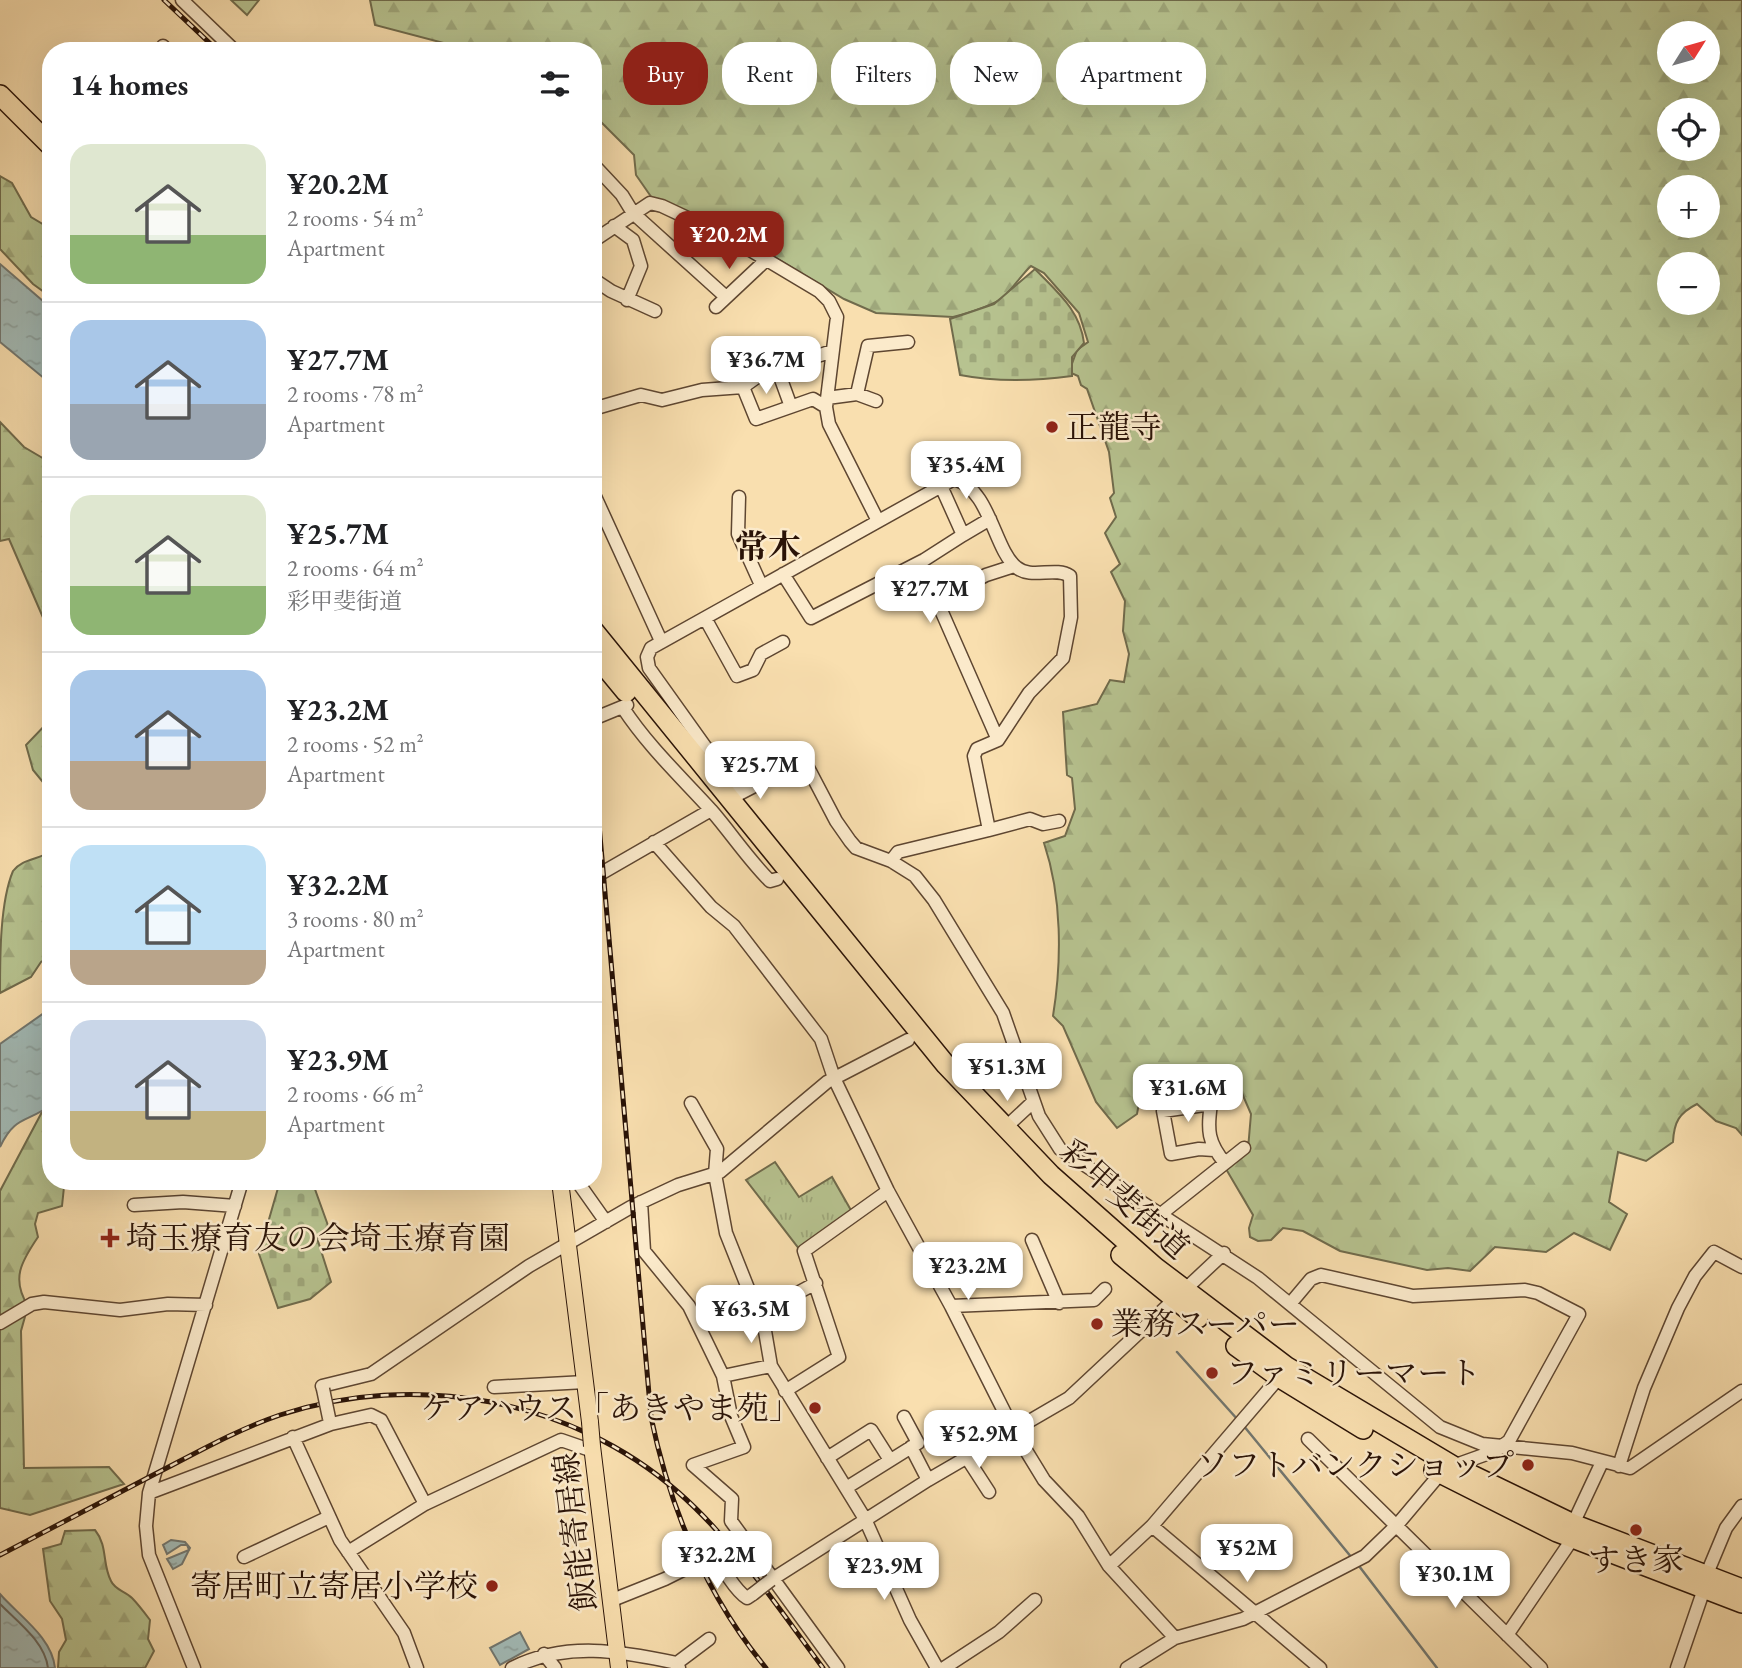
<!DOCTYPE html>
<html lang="en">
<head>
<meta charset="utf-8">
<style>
	:root { --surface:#fff; --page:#f6f6f6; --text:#202124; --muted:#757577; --line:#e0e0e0; --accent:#8f2418 }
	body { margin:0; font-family:"EB Garamond","Noto Serif JP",serif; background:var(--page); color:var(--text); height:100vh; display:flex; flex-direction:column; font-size:26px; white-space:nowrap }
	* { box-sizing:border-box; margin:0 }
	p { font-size:23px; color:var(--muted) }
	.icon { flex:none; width:38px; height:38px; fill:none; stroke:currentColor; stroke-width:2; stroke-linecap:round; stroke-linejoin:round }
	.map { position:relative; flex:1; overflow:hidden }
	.sheet { position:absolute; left:42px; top:42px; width:560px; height:1148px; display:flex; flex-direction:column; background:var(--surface); border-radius:28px; box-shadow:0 7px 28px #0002 }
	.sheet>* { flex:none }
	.guide { position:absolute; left:623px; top:42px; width:665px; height:63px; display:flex; gap:14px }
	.needle { width:46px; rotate:53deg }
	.tools { position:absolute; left:1657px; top:21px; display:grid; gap:14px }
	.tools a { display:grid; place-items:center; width:63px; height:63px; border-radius:50%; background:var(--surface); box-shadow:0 7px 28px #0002; font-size:35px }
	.price { position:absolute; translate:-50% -60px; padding:0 16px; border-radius:14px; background:#fff; color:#222; font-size:23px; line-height:46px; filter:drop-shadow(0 2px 4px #0008) }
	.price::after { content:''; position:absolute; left:50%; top:42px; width:21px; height:16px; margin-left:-10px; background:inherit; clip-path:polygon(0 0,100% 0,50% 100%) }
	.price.current { background:var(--accent); color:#fff }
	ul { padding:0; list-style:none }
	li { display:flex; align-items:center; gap:21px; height:175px; padding:0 28px }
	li+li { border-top:2px solid var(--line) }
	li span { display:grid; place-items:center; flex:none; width:196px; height:140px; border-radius:21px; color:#555 }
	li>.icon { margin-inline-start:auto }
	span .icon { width:84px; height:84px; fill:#fffc; stroke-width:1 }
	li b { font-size:30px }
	h2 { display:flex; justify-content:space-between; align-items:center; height:84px; padding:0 28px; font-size:30px }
	.chip { padding:0 24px; border-radius:28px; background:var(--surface); box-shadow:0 7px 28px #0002; font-size:24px; line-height:63px }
	.chip.current { background:var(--accent); color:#fff }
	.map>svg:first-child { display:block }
	.forest { fill:url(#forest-firs); stroke:#706b4c; stroke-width:2; fill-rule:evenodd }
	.cemetery { fill:url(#cemetery-stones); stroke:#706b4c; stroke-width:2 }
	.park { fill:url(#park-tufts); stroke:#706b4c; stroke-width:2 }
	.water { fill:url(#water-ripples); stroke:#727770; stroke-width:2 }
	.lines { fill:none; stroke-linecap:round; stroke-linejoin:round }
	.shore { stroke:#66665e; stroke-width:2 }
	.stream { stroke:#727770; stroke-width:2.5 }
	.minor-casing { stroke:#5e4631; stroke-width:15 }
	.major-casing { stroke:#2a1307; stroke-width:18 }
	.highway-casing { stroke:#2a1307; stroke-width:22 }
	.minor { stroke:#fbeacb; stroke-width:12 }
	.major { stroke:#f9dfaf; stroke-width:16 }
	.highway { stroke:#f9dfaf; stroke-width:19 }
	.rail-casing { stroke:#2a1307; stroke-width:5 }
	.rail { stroke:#fbeacb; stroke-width:2.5; stroke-dasharray:8; stroke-linecap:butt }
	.minor-bridge-casing { stroke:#5e4631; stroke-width:15; stroke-linecap:butt }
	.major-bridge-casing { stroke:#2a1307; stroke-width:18; stroke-linecap:butt }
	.minor-bridge { stroke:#fbeacb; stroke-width:12 }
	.major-bridge { stroke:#f9dfaf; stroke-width:16 }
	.poi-dot { fill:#8f2418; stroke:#fbeacb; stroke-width:2.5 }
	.labels { text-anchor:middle; stroke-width:5; stroke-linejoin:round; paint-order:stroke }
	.poi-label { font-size:32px; fill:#2a1307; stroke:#fbeacb; text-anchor:start }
	.street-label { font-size:32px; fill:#2a1307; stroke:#fbeacb }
	.neighbourhood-label { font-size:33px; font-weight:bold; fill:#2a1307; stroke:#fbeacb }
</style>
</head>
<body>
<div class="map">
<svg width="1742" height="1668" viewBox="0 0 1742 1668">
	<defs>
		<pattern id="forest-firs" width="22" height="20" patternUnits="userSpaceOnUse" patternTransform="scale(1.75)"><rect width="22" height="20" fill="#b7c390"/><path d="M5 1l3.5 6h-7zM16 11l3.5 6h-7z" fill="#9ea77b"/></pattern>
		<pattern id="cemetery-stones" width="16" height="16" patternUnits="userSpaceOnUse" patternTransform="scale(1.75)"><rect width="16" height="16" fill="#b7c390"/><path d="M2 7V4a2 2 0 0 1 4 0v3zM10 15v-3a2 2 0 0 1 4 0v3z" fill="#9ea77b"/></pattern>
		<pattern id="park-tufts" width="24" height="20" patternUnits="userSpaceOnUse" patternTransform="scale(1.75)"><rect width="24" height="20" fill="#b7c390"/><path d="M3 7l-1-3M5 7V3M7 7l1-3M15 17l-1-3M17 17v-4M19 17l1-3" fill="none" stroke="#9ea77b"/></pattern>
		<pattern id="water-ripples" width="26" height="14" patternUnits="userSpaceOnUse" patternTransform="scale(1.75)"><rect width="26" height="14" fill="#a2bab6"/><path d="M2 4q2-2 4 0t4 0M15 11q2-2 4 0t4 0" fill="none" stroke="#8c9f9b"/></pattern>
	</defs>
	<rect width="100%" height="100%" fill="#f9dfaf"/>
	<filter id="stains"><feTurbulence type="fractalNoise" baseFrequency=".00286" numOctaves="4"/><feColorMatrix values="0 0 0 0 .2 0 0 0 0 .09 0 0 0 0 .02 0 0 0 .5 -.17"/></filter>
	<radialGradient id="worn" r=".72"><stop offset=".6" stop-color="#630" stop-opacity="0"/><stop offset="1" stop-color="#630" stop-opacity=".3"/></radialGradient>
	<path class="forest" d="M370,0H1742V1135L1736,1128L1716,1121L1697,1104C1679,1113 1674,1122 1673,1142L1646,1161L1618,1152L1609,1202L1627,1214L1610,1250L1574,1233L1546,1252L1495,1247L1470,1271L1448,1268L1427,1270L1340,1251L1303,1231L1283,1228L1271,1240L1258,1241L1250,1237L1249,1228L1253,1215L1226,1169L1248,1149L1251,1114L1241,1091L1231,1089L1229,1095L1210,1098L1202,1083L1186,1090L1146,1095L1139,1103L1137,1114L1117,1128L1096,1102L1063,1026L1053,1016C1062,960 1062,897 1044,843L1065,836L1075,809L1072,778L1067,775L1063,712L1097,704L1110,680L1124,682L1129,654L1123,631L1125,601L1111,572L1120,564L1105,533L1116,517L1110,498L1114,493L1109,452L1087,389L1081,385L1078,376L1069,372L1077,350L1088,342L1079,313L1044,273L1031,266C1021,275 1009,294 1001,299C988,307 968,313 953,317L876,313L844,299L753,244L652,198L636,175L634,155L599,120L593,123V51H474L375,25ZM1670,33H1708V72H1670ZM1670,110H1708V149H1670ZM1670,187H1708V226H1670ZM1670,264H1708V303H1670Z
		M0,176L12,183L31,217L51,229V297L33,284L0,249Z
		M0,422L24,447L51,463V636L9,539L0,541Z
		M51,719V792L33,770L26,745Z
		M51,851V956L41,962L31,977L0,993C0,956 0,902 13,871C23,858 39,860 51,851Z
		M51,1105V1181H100L72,1182L64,1187L62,1206L38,1213L35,1224L38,1237C21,1262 11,1279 28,1306L21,1331L24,1468L109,1467L124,1484L30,1515L0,1508V1191L42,1112Z
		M95,1530C108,1546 102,1564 111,1581C115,1590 125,1591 132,1598C138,1604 144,1612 150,1620L148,1639L154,1651L145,1668H58L59,1652L66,1640L62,1619L50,1601L43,1549L61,1544L65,1531Z"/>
	<path class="cemetery" d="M231,0H259L247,15Z
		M1035,269C1057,292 1080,310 1084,343L1072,357V376C1034,381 996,382 960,375L950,319L994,304Z
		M280,1181H312L330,1231L317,1238L331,1282L310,1299L278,1308L259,1254Z"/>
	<path class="park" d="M775,1162L799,1197L832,1177L852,1212L800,1250L746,1180Z"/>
	<path class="water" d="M0,264L51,308V384L0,342Z
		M51,1008V1105C27,1123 15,1115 0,1147V1044Z
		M171,1540L185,1542L190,1548L182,1564L173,1569L167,1559L189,1550L187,1545H181L167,1554L163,1545Z
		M0,1594C19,1616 52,1637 55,1668H0Z
		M520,1632L529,1649L500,1665L490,1648Z"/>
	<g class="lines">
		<path class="shore" d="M0,1604C18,1622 45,1642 48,1668"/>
		<path class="stream" d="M1177,1352L1238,1420
			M1243,1425L1352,1558
			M1359,1566L1437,1668"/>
		<defs>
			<path id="minor" d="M182,0L235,51
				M163,46L168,51
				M593,164L622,195L633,213L726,297
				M614,226L633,240L641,266L627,300
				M593,241L650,203L662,206L730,238L819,291L829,301L837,317L826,407L829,424L878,521
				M593,279L611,291L655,311
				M716,307L766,260
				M778,371L790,404
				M743,387L756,419L813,399L826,407
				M857,394L868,346L908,342
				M827,398L857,394L876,401
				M593,409L641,395L662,400L702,390L743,387L757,377L832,351
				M941,486L963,535L990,519
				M593,492L661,641
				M739,497L738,534L761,585
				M783,574L811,618L924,560L963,535
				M705,618L737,676L753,670L761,654L783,642
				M623,708C648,746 680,776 711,810C731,833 748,859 770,881L777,879
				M593,719L627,705
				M998,740L937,601L986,575L1014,566
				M989,830L1030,819L1043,824L1059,821
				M654,842L711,907L734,926L821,1039L834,1078L888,1191L951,1306L1014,1431L1044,1480L1078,1516L1109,1566L1175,1638
				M891,861L898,852L989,830L974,756L977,749L998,740L1029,693L1063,658L1071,617L1070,576C1055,566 1031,580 1016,567C994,549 990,489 954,479L651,648L647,657L649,668L739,794L804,760L836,821L850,841L856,848L891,861L915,876L934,900L1003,1013L1039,1116L1060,1149L1258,1278L1440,1427L1482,1444L1572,1453L1630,1468L1742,1391
				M593,878L711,810
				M691,1103L717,1149L715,1174L726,1233L765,1331L771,1366L865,1519L910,1620L937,1668
				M1004,1129L1033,1102
				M1214,1150L1199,1149L1171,1154L1163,1111L1211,1104C1207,1130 1208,1143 1225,1163
				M577,1181L606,1222
				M641,1202L644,1251L689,1306L723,1376L731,1416L744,1447L693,1465L732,1499L731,1521L838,1668
				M134,1205L183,1202L235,1206
				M1161,1214L1244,1148
				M1032,1240L1059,1303
				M1290,1304L1311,1279L1321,1275L1413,1296L1525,1290L1538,1293L1579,1314L1509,1441L1495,1451L1453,1466
				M951,1306L1094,1300L1105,1289
				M757,1315L816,1283
				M0,1323L32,1304L44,1302L120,1310L168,1304L206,1305
				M723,1376L771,1366
				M494,1387L585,1382
				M323,1389L322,1386L371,1374L529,1266L631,1207L678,1185L720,1172L827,1082L908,1040
				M785,1391L839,1357L804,1251L888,1191
				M293,1437L340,1540L404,1633L417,1668
				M1308,1439L1541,1668
				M911,1447L928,1480
				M827,1458L871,1430L890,1460
				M967,1458L989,1492
				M1619,1466L1644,1388L1678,1308L1695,1276L1714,1252L1742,1267
				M846,1488L918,1443L904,1417
				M149,1493L331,1424L371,1415L381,1420L425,1504
				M1573,1524L1602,1462
				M1152,1526L1320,1668
				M348,1552L425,1504L561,1440L593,1451
				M244,1557L329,1517
				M1109,1566L1152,1526L1282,1374
				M1706,1576L1726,1528L1742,1506
				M771,1580L928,1480L1069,1398L1224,1253
				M610,1601L665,1579L709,1557C726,1566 731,1588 747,1598L753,1594
				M1507,1635L1573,1538
				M544,1654L555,1668
				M677,1663L709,1639
				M194,1668L149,1555L146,1526L149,1493L242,1181
				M512,1668C566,1641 620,1651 677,1663L679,1668
				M944,1668L999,1632L1035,1600
				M1127,1668L1175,1638L1243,1619L1365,1556L1397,1525L1440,1474
				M1677,1668L1704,1589"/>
			<path id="major" d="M560,1181L590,1422
				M592,1446L619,1668"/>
			<path id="highway" d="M0,95L51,146
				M593,630L946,1065L1051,1175L1155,1267L1287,1367L1453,1466L1573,1524L1742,1589
				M593,652L626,692
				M1121,1255L1198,1318
				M1236,1346L1280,1378L1363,1429
				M1434,1470L1557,1532L1742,1603"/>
		</defs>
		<use href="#minor" class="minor-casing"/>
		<use href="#major" class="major-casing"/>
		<use href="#highway" class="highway-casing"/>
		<use href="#minor" class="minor"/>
		<use href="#major" class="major"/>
		<use href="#highway" class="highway"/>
		<defs>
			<path id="rail" d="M164,0L218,51
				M593,756L651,1417C670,1509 706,1595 766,1668
				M0,1555C52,1528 104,1501 155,1474C196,1453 236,1430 280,1415C414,1371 571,1398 678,1492C735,1542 778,1608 823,1668"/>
		</defs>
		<use href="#rail" class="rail-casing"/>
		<use href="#rail" class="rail"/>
		<defs>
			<path id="minor-bridge" d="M323,1389L329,1418
				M753,1594L771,1580"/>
			<path id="major-bridge" d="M590,1422L592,1446"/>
		</defs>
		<use href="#minor-bridge" class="minor-bridge-casing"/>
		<use href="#major-bridge" class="major-bridge-casing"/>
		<use href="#minor-bridge" class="minor-bridge"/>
		<use href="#major-bridge" class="major-bridge"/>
	</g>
	<g class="poi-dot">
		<circle cx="1052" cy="427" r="7"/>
		<path d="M106.5 1227.5h7v7h7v7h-7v7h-7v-7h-7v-7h7z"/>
		<circle cx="1097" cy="1324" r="7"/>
		<circle cx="1212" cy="1373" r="7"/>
		<circle cx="815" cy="1408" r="7"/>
		<circle cx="1528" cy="1465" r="7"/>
		<circle cx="1636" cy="1530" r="7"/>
		<circle cx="492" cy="1586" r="7"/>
	</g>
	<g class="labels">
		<g class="poi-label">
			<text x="1066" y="438">正龍寺</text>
			<text x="126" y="1249">埼玉療育友の会埼玉療育園</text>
			<text x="1111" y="1335">業務スーパー</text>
			<text x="1226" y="1384">ファミリーマート</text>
			<text x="801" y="1419" text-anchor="end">ケアハウス「あきやま苑」</text>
			<text x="1514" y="1476" text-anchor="end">ソフトバンクショップ</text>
			<text x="1636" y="1571" text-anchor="middle">すき家</text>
			<text x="478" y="1597" text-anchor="end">寄居町立寄居小学校</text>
		</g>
		<g class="street-label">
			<text transform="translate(1125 1199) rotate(42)" y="11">彩甲斐街道</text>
			<text transform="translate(575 1532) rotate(-97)" y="11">飯能寄居線</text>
		</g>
		<g class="neighbourhood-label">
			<text x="768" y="558">常木</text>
		</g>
	</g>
	<rect width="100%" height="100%" filter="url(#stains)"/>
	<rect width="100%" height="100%" fill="url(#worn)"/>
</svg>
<div class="tools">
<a><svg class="needle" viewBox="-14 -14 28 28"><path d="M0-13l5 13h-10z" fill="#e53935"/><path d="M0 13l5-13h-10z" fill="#757577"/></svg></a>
<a><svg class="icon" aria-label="locate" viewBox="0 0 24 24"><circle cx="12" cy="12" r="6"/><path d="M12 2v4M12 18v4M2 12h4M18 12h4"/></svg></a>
<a>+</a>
<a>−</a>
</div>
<b class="price current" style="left:729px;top:271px">¥20.2M</b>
<b class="price" style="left:766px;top:396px">¥36.7M</b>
<b class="price" style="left:966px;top:501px">¥35.4M</b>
<b class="price" style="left:930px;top:625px">¥27.7M</b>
<b class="price" style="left:760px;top:801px">¥25.7M</b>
<b class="price" style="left:1007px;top:1103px">¥51.3M</b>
<b class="price" style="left:1188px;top:1124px">¥31.6M</b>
<b class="price" style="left:968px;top:1302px">¥23.2M</b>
<b class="price" style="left:751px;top:1345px">¥63.5M</b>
<b class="price" style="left:979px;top:1470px">¥52.9M</b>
<b class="price" style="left:1247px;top:1584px">¥52M</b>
<b class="price" style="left:717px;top:1591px">¥32.2M</b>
<b class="price" style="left:884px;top:1602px">¥23.9M</b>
<b class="price" style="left:1455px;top:1610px">¥30.1M</b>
<div class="guide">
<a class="chip current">Buy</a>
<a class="chip">Rent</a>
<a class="chip">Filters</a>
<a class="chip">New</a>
<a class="chip">Apartment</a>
</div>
<section class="sheet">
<h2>14 homes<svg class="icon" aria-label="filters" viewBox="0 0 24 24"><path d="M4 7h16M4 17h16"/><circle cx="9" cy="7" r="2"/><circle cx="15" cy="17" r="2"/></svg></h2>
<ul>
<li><span style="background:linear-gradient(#dfe7d0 65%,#8fb573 0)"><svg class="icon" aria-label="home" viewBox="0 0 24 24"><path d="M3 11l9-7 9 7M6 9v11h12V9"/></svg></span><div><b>¥20.2M</b><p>2 rooms · 54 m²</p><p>Apartment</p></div></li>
<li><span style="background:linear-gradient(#a9c7e8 60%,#9aa5b1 0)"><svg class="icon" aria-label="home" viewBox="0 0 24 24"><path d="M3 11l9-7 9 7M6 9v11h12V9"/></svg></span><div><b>¥27.7M</b><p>2 rooms · 78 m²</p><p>Apartment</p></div></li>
<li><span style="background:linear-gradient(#dfe7d0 65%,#8fb573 0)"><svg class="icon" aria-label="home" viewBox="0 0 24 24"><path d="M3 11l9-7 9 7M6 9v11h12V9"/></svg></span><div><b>¥25.7M</b><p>2 rooms · 64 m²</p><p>彩甲斐街道</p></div></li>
<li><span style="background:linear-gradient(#a9c7e8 65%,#b9a48a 0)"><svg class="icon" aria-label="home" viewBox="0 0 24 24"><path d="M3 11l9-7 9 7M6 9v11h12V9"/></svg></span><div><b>¥23.2M</b><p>2 rooms · 52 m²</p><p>Apartment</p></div></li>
<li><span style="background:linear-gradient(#bfe0f5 75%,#b9a48a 0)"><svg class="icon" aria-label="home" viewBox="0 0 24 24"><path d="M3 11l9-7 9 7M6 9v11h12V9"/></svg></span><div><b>¥32.2M</b><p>3 rooms · 80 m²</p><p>Apartment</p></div></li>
<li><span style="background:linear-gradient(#c9d6e8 65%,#c2b280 0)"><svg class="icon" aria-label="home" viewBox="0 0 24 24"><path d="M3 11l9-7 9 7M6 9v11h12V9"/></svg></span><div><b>¥23.9M</b><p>2 rooms · 66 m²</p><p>Apartment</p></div></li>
</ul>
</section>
</div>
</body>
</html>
